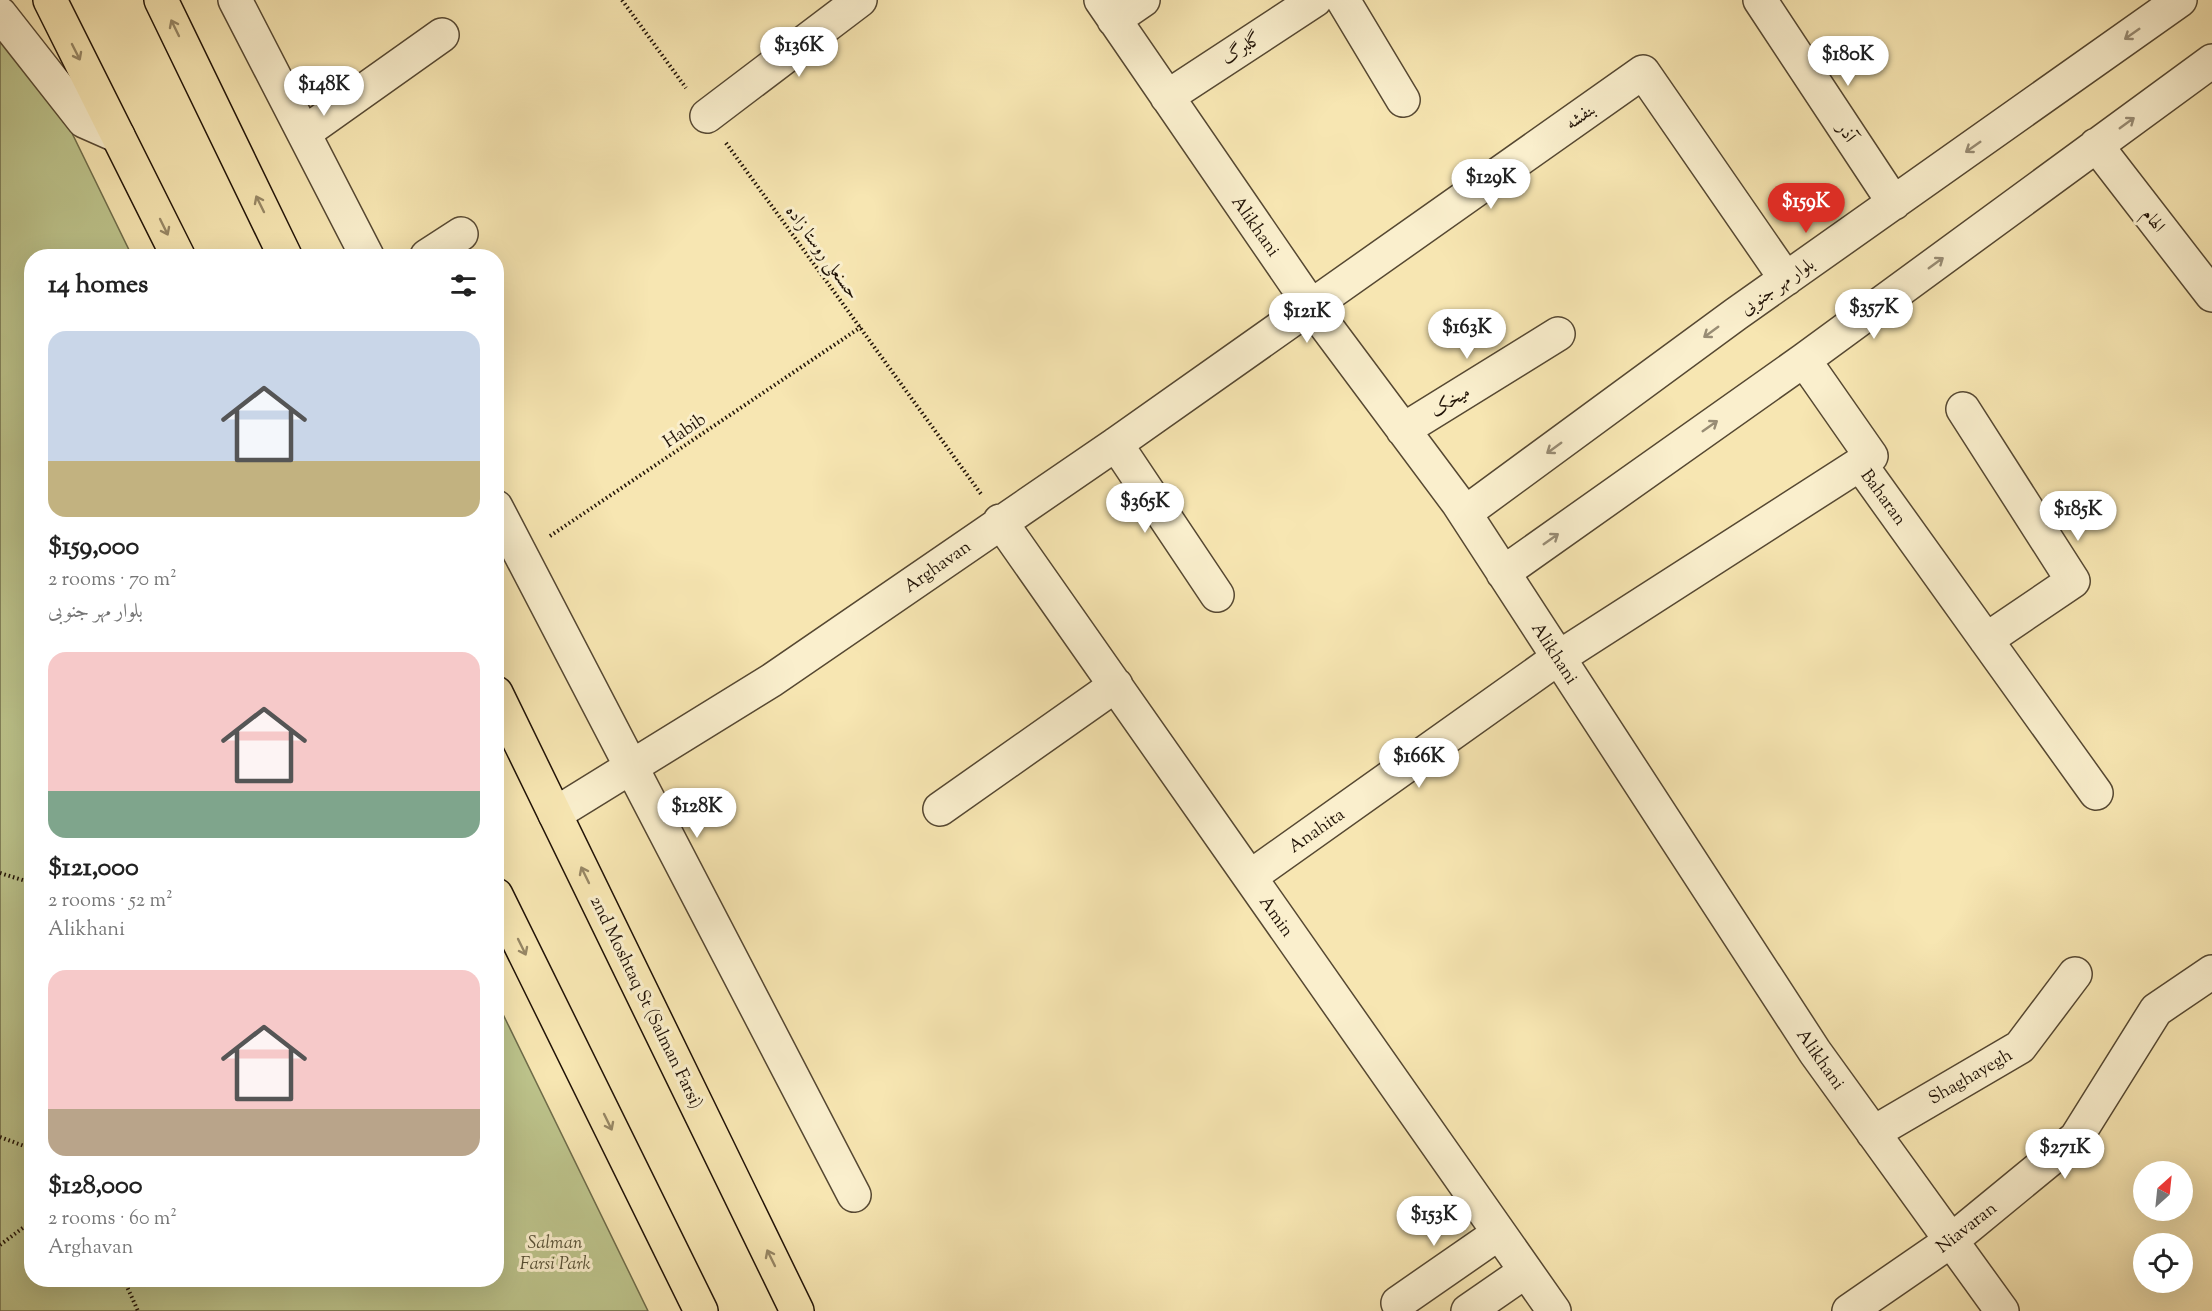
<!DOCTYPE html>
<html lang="en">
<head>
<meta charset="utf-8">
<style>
	:root { --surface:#fff; --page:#f6f6f6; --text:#222; --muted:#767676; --accent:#d93025 }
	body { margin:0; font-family:"Sorts Mill Goudy",Amiri,serif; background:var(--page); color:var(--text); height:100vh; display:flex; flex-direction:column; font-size:22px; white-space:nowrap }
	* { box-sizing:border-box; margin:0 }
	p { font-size:20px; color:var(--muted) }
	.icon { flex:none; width:33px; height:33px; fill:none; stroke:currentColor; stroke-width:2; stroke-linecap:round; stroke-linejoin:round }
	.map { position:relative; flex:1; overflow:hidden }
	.details { position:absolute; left:24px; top:249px; width:480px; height:1038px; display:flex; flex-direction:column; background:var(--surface); border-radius:24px; box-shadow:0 6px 24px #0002 }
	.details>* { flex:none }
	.needle { width:39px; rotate:27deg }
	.fabs { position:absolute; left:2133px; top:1161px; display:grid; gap:12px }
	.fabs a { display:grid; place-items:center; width:60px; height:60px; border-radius:50%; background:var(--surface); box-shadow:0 6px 24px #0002; font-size:30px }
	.price { position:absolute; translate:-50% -51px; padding:0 14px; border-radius:21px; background:#fff; color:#222; font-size:20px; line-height:39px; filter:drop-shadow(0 2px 3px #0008) }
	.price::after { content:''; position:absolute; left:50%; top:36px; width:18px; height:14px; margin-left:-9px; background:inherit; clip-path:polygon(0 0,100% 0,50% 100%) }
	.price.active { background:var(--accent); color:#fff }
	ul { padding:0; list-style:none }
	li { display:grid; align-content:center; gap:12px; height:318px; padding:0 24px }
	li span { display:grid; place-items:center; height:186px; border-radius:18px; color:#555 }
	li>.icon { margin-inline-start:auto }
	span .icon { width:108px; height:108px; fill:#fffc; stroke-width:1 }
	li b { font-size:26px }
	h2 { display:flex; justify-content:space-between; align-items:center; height:72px; padding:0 24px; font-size:26px }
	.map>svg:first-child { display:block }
	.green { fill:#bdc48c; stroke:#6f6c4a; stroke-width:1.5 }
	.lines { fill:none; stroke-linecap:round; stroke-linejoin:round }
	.minor-casing { stroke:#564832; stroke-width:36 }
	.major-casing { stroke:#211307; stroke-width:36 }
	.path { stroke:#211307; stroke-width:4; stroke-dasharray:1.5 3; stroke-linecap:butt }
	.minor { stroke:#faefcd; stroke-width:33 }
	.major { stroke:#f7e6b2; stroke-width:33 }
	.oneway { stroke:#978765 }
	.oneway2 { stroke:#988c74 }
	.labels { text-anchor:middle; stroke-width:6; stroke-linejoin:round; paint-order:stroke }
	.street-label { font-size:18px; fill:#211307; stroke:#faefcd }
	.park-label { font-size:18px; font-style:italic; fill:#585136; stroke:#faefcd }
</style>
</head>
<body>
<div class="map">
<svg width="2212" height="1311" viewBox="0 0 2212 1311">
	<rect width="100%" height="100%" fill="#f7e6b2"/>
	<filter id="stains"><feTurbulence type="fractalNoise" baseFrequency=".00333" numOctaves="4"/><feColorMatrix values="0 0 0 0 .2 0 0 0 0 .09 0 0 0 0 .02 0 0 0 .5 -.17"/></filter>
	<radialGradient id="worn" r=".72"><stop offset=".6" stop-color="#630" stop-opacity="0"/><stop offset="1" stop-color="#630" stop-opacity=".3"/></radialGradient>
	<path class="green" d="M0,0H7L132,256H32V1280H496L497,1002L648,1311H0Z"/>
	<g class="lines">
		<defs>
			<path id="minor" d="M235,0L367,256
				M1101,0L1311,306L1458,503L1815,1052L2002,1311
				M1343,0L1403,100
				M1760,0L1894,203
				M0,14L84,121L118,136
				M1114,20L1143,0
				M1167,97L1315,0
				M707,116L860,0
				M304,133L442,35
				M2096,145L2212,295
				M427,256L461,234
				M1804,360L1871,456L1860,464
				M1963,409L2073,581L1986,640
				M1403,430L1558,334
				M1116,444L1217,595
				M496,507L854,1195
				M1465,513L1736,314L2180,0
				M1000,521L1554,1311
				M1503,573L1804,360L2212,61
				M940,809L1116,685
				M555,814L772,680L1116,444L1643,72L1786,279
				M1250,877L1558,658L1860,464L2096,793
				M1873,1133L2020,1047L2075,974
				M1398,1303L1499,1233
				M1468,1311L1526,1271
				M1849,1311L1952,1240L2076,1138L2156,1010L2212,972"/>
			<path id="major" d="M50,0L178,256
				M161,0L285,256
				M496,693L797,1311
				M496,895L701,1311"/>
		</defs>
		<use href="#minor" class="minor-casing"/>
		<use href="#major" class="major-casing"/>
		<path class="path" d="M622,0L686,88
			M726,143L981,494
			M550,536L861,327
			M0,873L32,883
			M0,1137L27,1147L32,1154
			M0,1245L32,1221
			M124,1280L138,1311"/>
		<use href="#minor" class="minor"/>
		<use href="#major" class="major"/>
	</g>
	<defs><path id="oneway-shaft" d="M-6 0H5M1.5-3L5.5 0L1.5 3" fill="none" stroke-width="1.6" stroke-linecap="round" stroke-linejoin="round" transform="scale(1.5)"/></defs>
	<g class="oneway">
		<use href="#oneway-shaft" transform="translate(175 28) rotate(-116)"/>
		<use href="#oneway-shaft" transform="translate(76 52) rotate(63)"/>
		<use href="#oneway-shaft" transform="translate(260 204) rotate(-116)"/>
		<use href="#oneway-shaft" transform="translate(164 227) rotate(64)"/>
		<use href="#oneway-shaft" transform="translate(585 875) rotate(-116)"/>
		<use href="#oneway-shaft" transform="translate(522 947) rotate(64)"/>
		<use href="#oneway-shaft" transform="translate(608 1122) rotate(64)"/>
		<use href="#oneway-shaft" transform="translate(771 1258) rotate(-116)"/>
	</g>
	<g class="oneway2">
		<use href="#oneway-shaft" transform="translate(2132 34) rotate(145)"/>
		<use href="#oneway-shaft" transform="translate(2127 123) rotate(-36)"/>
		<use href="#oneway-shaft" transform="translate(1973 147) rotate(145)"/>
		<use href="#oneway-shaft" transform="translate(1936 263) rotate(-36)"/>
		<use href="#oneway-shaft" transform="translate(1711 332) rotate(144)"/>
		<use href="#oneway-shaft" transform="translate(1710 426) rotate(-35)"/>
		<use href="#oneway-shaft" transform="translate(1554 448) rotate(144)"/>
		<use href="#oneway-shaft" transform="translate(1551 539) rotate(-35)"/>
	</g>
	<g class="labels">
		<g class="street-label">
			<text transform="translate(1241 48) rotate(-33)" y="6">گلبرگ</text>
			<text transform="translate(1580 116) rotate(-35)" y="6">بنفشه</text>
			<text transform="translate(1847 132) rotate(57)" y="6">آذر</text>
			<text transform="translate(2154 220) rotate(52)" y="6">الهام</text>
			<text transform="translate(1256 226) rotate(55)" y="6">Alikhani</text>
			<text transform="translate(823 252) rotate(54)" y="6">حسنعلی روستا زاده</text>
			<text transform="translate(1777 286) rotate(-35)" y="6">بلوار مهر جنوبی</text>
			<text transform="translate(1450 401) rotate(-32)" y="6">میخک</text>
			<text transform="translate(684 430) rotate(-34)" y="6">Habib</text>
			<text transform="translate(1884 497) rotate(54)" y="6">Baharan</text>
			<text transform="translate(937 566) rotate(-35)" y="6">Arghavan</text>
			<text transform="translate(1555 653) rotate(57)" y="6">Alikhani</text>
			<text transform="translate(1316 830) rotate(-35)" y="6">Anahita</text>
			<text transform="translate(1277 916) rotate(55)" y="6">Amin</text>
			<text transform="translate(647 1002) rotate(64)" y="6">2nd Moshtaq St (Salman Farsi)</text>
			<text transform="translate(1821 1059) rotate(55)" y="6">Alikhani</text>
			<text transform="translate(1970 1076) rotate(-30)" y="6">Shaghayegh</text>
			<text transform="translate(1966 1227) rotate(-38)" y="6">Niavaran</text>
		</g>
		<g class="park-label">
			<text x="555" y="1248">Salman<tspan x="555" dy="21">Farsi Park</tspan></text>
		</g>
	</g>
	<rect width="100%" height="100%" filter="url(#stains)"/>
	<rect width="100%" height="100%" fill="url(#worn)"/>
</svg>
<div class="fabs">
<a><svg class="needle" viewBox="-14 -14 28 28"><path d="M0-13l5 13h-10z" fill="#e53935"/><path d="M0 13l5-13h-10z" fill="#767676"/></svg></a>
<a><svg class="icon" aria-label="locate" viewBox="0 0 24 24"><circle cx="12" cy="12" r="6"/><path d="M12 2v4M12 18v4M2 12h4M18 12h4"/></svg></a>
</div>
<b class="price" style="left:799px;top:78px">$136K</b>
<b class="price" style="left:1848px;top:87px">$180K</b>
<b class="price" style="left:324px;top:117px">$148K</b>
<b class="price" style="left:1491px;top:210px">$129K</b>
<b class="price active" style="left:1806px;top:234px">$159K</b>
<b class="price" style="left:1874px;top:340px">$357K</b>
<b class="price" style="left:1307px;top:344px">$121K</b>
<b class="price" style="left:1467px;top:360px">$163K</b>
<b class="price" style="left:1145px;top:534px">$365K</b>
<b class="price" style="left:2078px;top:542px">$185K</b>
<b class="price" style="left:1419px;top:789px">$166K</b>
<b class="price" style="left:697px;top:839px">$128K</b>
<b class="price" style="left:2065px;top:1180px">$271K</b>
<b class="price" style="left:1434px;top:1247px">$153K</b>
<section class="details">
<h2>14 homes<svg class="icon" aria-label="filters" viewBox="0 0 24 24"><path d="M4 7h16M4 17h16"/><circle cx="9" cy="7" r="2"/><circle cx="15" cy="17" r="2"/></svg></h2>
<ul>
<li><span style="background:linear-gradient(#c9d6e8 70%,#c2b280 0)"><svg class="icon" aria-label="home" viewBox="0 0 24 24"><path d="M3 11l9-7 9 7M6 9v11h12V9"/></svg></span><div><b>$159,000</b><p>2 rooms · 70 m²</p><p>بلوار مهر جنوبی</p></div></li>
<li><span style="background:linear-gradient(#f6c9c9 75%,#7fa58c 0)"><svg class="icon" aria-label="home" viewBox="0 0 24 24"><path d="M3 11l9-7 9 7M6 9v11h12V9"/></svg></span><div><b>$121,000</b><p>2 rooms · 52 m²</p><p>Alikhani</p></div></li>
<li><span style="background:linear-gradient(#f6c9c9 75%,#b9a48a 0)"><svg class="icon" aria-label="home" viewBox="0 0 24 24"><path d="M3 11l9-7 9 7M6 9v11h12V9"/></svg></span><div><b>$128,000</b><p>2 rooms · 60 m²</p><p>Arghavan</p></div></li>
</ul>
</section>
</div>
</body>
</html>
